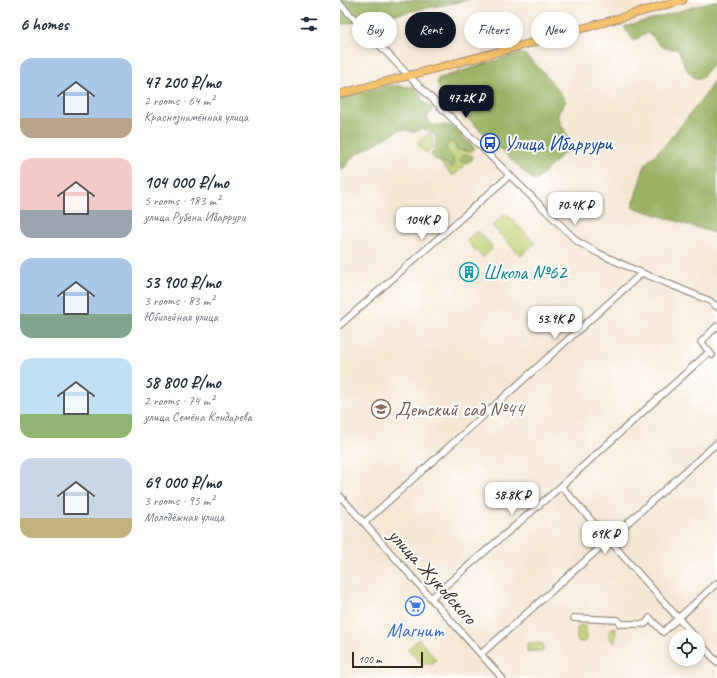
<!DOCTYPE html>
<html lang="en">
<head>
<meta charset="utf-8">
<style>
	:root { --surface:#fff; --page:#f6f6f7; --text:#1f2937; --muted:#747a83; --accent:#111827 }
	body { margin:0; font-family:Caveat,sans-serif; background:var(--page); color:var(--text); height:100vh; display:flex; flex-direction:column; font-size:15px; white-space:nowrap }
	* { box-sizing:border-box; margin:0 }
	p { font-size:13px; color:var(--muted) }
	.icon { flex:none; width:22px; height:22px; fill:none; stroke:currentColor; stroke-width:2; stroke-linecap:round; stroke-linejoin:round }
	.map { position:relative; flex:1; overflow:hidden }
	.drawer { display:flex; flex-direction:column; background:var(--surface); width:340px }
	.drawer>* { flex:none }
	.hud { position:absolute; left:12px; top:12px; width:305px; height:36px; display:flex; gap:8px }
	.tools { position:absolute; left:329px; top:630px; display:grid; gap:8px }
	.tools a { display:grid; place-items:center; width:36px; height:36px; border-radius:50%; background:var(--surface); box-shadow:0 2px 6px #0003; font-size:20px }
	.scale { position:absolute; left:12px; bottom:10px; width:71px; box-sizing:border-box; padding-left:4px; border:2px solid #3b2a1e; border-top:0; font-size:11px; line-height:14px; white-space:nowrap; color:#3b2a1e; -webkit-text-stroke:3px #fff; paint-order:stroke }
	.price { position:absolute; translate:-50% -34px; padding:0 9px; border-radius:8px; background:#fff; color:#222; font-size:13px; line-height:26px; filter:drop-shadow(0 1px 2px #0008) }
	.price::after { content:''; position:absolute; left:50%; top:24px; width:12px; height:9px; margin-left:-6px; background:inherit; clip-path:polygon(0 0,100% 0,50% 100%) }
	.price.active { background:var(--accent); color:#fff }
	ul { padding:0; list-style:none }
	li { display:flex; align-items:center; gap:12px; height:100px; padding:0 20px }
	li span { display:grid; place-items:center; flex:none; width:112px; height:80px; border-radius:12px; color:#555 }
	li>.icon { margin-inline-start:auto }
	span .icon { width:48px; height:48px; fill:#fffc; stroke-width:1 }
	li b { font-size:17px }
	h2 { display:flex; justify-content:space-between; align-items:center; height:48px; padding:0 20px; font-size:17px }
	.tag { padding:0 14px; border-radius:18px; background:var(--surface); box-shadow:0 2px 6px #0003; font-size:14px; line-height:36px }
	.tag.active { background:var(--accent); color:#fff }
	main { display:flex; flex:1; min-height:0 }
	.map>svg:first-child { display:block }
	.green { fill:#c0ce70; stroke:#7e7c47 }
	.forest { fill:#98b162; stroke:#6a6e40 }
	.lines { fill:none; stroke-linecap:round; stroke-linejoin:round }
	.minor-casing { stroke:#98897a; stroke-width:8 }
	.major-casing { stroke:#98897a; stroke-width:9 }
	.minor { stroke:#fff; stroke-width:5.5 }
	.major { stroke:#f5c16b; stroke-width:7 }
	.labels { text-anchor:middle; stroke-width:4; stroke-linejoin:round; paint-order:stroke }
	.transit-label { font-size:20px; fill:#164399; stroke:#fff; text-anchor:start }
	.culture-label { font-size:20px; fill:#0d838f; stroke:#fff; text-anchor:start }
	.education-label { font-size:20px; fill:#785e54; stroke:#fff; text-anchor:start }
	.street-label { font-size:20px; fill:#3b2a1e; stroke:#fff }
	.shop-label { font-size:20px; fill:#366cbe; stroke:#fff }
</style>
</head>
<body>
<main>
<section class="drawer">
<h2>6 homes<svg class="icon" aria-label="filters" viewBox="0 0 24 24"><path d="M4 7h16M4 17h16"/><circle cx="9" cy="7" r="2"/><circle cx="15" cy="17" r="2"/></svg></h2>
<ul>
<li><span style="background:linear-gradient(#a9c7e8 75%,#b9a48a 0)"><svg class="icon" aria-label="home" viewBox="0 0 24 24"><path d="M3 11l9-7 9 7M6 9v11h12V9"/></svg></span><div><b>47 200 ₽/mo</b><p>2 rooms · 64 m²</p><p>Краснознамённая улица</p></div></li>
<li><span style="background:linear-gradient(#f6c9c9 65%,#9aa5b1 0)"><svg class="icon" aria-label="home" viewBox="0 0 24 24"><path d="M3 11l9-7 9 7M6 9v11h12V9"/></svg></span><div><b>104 000 ₽/mo</b><p>5 rooms · 183 m²</p><p>улица Рубена Ибаррури</p></div></li>
<li><span style="background:linear-gradient(#a9c7e8 70%,#7fa58c 0)"><svg class="icon" aria-label="home" viewBox="0 0 24 24"><path d="M3 11l9-7 9 7M6 9v11h12V9"/></svg></span><div><b>53 900 ₽/mo</b><p>3 rooms · 83 m²</p><p>Юбилейная улица</p></div></li>
<li><span style="background:linear-gradient(#bfe0f5 70%,#8fb573 0)"><svg class="icon" aria-label="home" viewBox="0 0 24 24"><path d="M3 11l9-7 9 7M6 9v11h12V9"/></svg></span><div><b>58 800 ₽/mo</b><p>2 rooms · 74 m²</p><p>улица Семёна Кондарева</p></div></li>
<li><span style="background:linear-gradient(#c9d6e8 75%,#c2b280 0)"><svg class="icon" aria-label="home" viewBox="0 0 24 24"><path d="M3 11l9-7 9 7M6 9v11h12V9"/></svg></span><div><b>69 000 ₽/mo</b><p>3 rooms · 95 m²</p><p>Молодёжная улица</p></div></li>
</ul>
</section>
<div class="map">
<svg width="377" height="678" viewBox="0 0 377 678">
	<rect width="100%" height="100%" fill="#fff"/>
	<filter id="ink" filterUnits="userSpaceOnUse"><feTurbulence type="fractalNoise" baseFrequency=".025" numOctaves="2"/><feDisplacementMap in="SourceGraphic" scale="8" xChannelSelector="R" yChannelSelector="G"/><feConvolveMatrix kernelMatrix="1 2 1 2 8 2 1 2 1" color-interpolation-filters="sRGB"/></filter>
	<filter id="wash" filterUnits="userSpaceOnUse"><feTurbulence type="fractalNoise" baseFrequency=".012" numOctaves="4" result="noise"/><feDisplacementMap in="SourceGraphic" scale="16" xChannelSelector="R" yChannelSelector="G"/><feGaussianBlur stdDeviation="0.9" result="paint"/><feColorMatrix in="noise" values="0 0 0 0 0 0 0 0 0 0 0 0 0 0 0 0 0 1.4 0 .05"/><feComposite in="paint" operator="in"/></filter>
	<g filter="url(#wash)">
		<rect width="100%" height="100%" fill="#f6e8d5"/>
		<path class="green" d="M91,131L93,147L86,153L77,143Z
			M113,135L134,157L113,176L92,154Z
			M166,213L195,243L181,256L152,226Z
			M137,231L139,232L152,246V249L143,257L141,256L127,241L128,239Z
			M240,625H243L246,628V640L243,642H239L237,640V628Z
			M276,627L275,643C269,640 267,635 271,629Z
			M79,639L96,660L91,664H82L68,649Z
			M187,643L203,644V651H187Z"/>
		<path class="forest" d="M0,0H129L0,25Z
			M377,0V57L362,78H355L350,74L344,65L342,57L337,49C331,49 324,49 320,45C314,41 316,37 308,33L302,35L294,41L284,27Z
			M176,54C178,54 181,53 183,54C191,56 221,93 226,101L218,114C221,125 225,133 232,141V145L198,179L194,181L102,94L98,86L97,79Z
			M377,76V234L292,207L305,164L325,145L364,97Z
			M48,85L72,87L76,88L83,101L93,108V111L88,115L87,117L89,122L91,125C106,124 111,124 123,134L122,139L127,140L134,147V149L133,151L116,150L115,144L112,142L107,143V150C111,154 116,161 113,167H110C104,161 94,162 91,154L95,149L96,142L95,135L90,130L80,129L74,133L67,130H59L12,157L4,168L0,170V98Z
			M125,155L132,157V160L124,162H121V157Z"/>
	</g>
	<g filter="url(#ink)">
		<g class="lines">
			<defs>
				<path id="minor" d="M0,4L69,76L204,209L238,242L258,253L295,270L370,301L377,307
					M0,325L170,175
					M372,355L361,342L377,326
					M221,486L355,637
					M0,496L162,678
					M24,523L302,273
					M91,598L219,488L369,352
					M234,618L278,620L280,622V624H305L307,622L310,618L323,632L377,583
					M358,641L377,662
					M141,654L377,443"/>
				<path id="major" d="M0,94L191,43L343,0"/>
			</defs>
			<use href="#minor" class="minor-casing"/>
			<use href="#major" class="major-casing"/>
			<use href="#minor" class="minor"/>
			<use href="#major" class="major"/>
		</g>
	</g>
	<defs>
		<symbol id="bus-ring" viewBox="-11 -11 22 22"><circle r="9.5" fill="#fff" stroke="#1a4fb4" stroke-width="1.5"/><path d="M-5-6H5V4H4V6H2V4H-2V6H-4V4H-5ZM-3.5-4V0h7V-4ZM-3.5 1.2v1.5H-2V1.2ZM2 1.2v1.5H3.5V1.2Z" fill="#1a4fb4"/></symbol>
		<symbol id="building-ring" viewBox="-11 -11 22 22"><circle r="9.5" fill="#fff" stroke="#0f9aa8" stroke-width="1.5"/><path d="M-4-6H4V6H1V3H-1V6H-4ZM-2.5-4.3h1.7v1.8h-1.7ZM.8-4.3h1.7v1.8H.8ZM-2.5-1h1.7V.8h-1.7ZM.8-1h1.7V.8H.8Z" fill="#0f9aa8"/></symbol>
		<symbol id="school-ring" viewBox="-11 -11 22 22"><circle r="9.5" fill="#fff" stroke="#8d6e63" stroke-width="1.5"/><path d="M0-5L7-2L0 1L-7-2ZM-4 1L0 2.5L4 1V4Q0 6-4 4Z" fill="#8d6e63"/></symbol>
		<symbol id="supermarket-ring" viewBox="-11 -11 22 22"><circle r="9.5" fill="#fff" stroke="#3f7fe0" stroke-width="1.5"/><path d="M-6-5.5h2.5l.6 2H6L4.5 2H-2.5L-4.4-4H-6ZM-1.5 3.2a1.3 1.3 0 1 0 .1 0ZM3 3.2a1.3 1.3 0 1 0 .1 0Z" fill="#3f7fe0"/></symbol>
	</defs>
	<g fill-rule="evenodd">
		<use href="#bus-ring" x="139" y="132" width="22" height="22"/>
		<use href="#building-ring" x="118" y="261" width="22" height="22"/>
		<use href="#school-ring" x="30" y="398" width="22" height="22"/>
		<use href="#supermarket-ring" x="64" y="595" width="22" height="22"/>
	</g>
	<g class="labels">
		<g class="transit-label">
			<text x="164" y="150">Улица Ибаррури</text>
		</g>
		<g class="culture-label">
			<text x="143" y="279">Школа №62</text>
		</g>
		<g class="education-label">
			<text x="55" y="416">Детский сад №44</text>
		</g>
		<g class="street-label">
			<text transform="translate(93 576) rotate(48)" y="7">улица Жуковского</text>
		</g>
		<g class="shop-label">
			<text x="75" y="637">Магнит</text>
		</g>
	</g>
</svg>
<div class="tools">
<a><svg class="icon" aria-label="locate" viewBox="0 0 24 24"><circle cx="12" cy="12" r="6"/><path d="M12 2v4M12 18v4M2 12h4M18 12h4"/></svg></a>
</div>
<div class="scale">100 m</div>
<b class="price active" style="left:126px;top:119px">47.2K ₽</b>
<b class="price" style="left:235px;top:226px">70.4K ₽</b>
<b class="price" style="left:82px;top:241px">104K ₽</b>
<b class="price" style="left:215px;top:340px">53.9K ₽</b>
<b class="price" style="left:172px;top:516px">58.8K ₽</b>
<b class="price" style="left:265px;top:555px">69K ₽</b>
<div class="hud">
<a class="tag">Buy</a>
<a class="tag active">Rent</a>
<a class="tag">Filters</a>
<a class="tag">New</a>
</div>
</div>
</main>
</body>
</html>
